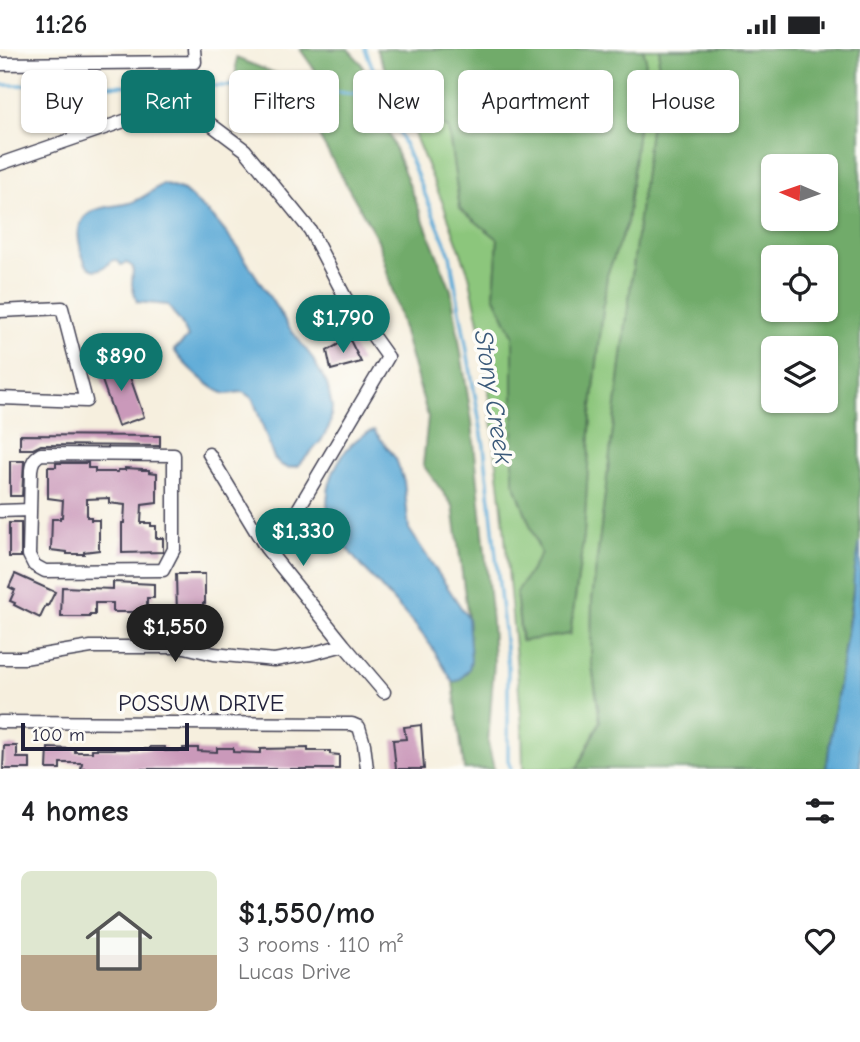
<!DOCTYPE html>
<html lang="en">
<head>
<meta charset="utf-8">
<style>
	:root { --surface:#fff; --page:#f6f6f6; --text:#202124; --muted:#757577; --line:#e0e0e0; --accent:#0f766e }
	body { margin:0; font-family:"Comic Neue",sans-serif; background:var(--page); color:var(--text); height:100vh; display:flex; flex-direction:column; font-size:26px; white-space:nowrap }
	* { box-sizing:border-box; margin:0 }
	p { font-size:23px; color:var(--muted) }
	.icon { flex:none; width:38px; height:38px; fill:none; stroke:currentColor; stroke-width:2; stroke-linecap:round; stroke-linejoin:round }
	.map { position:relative; height:720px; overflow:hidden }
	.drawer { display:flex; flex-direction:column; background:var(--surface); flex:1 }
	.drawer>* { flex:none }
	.guide { position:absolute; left:21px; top:21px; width:819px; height:63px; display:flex; gap:14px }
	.needle { width:46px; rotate:272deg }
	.tools { position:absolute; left:761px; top:105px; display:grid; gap:14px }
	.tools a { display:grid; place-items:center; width:77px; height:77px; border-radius:10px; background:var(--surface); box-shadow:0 2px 5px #0004; font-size:35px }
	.scale { position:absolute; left:21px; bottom:18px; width:168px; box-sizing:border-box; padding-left:7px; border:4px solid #22223b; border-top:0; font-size:19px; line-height:24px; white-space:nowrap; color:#22223b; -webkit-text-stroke:5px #fdfcf7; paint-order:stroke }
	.price { position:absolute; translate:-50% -60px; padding:0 16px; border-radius:24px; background:var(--accent); color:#fff; font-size:23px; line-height:46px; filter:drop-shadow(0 2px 4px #0008) }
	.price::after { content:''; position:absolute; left:50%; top:42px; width:21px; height:16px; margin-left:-10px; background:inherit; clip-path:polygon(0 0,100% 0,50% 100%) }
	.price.selected { background:#222; color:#fff }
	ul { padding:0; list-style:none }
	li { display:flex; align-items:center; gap:21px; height:175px; padding:0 21px }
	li+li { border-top:2px solid var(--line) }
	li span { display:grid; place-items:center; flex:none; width:196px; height:140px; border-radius:10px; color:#555 }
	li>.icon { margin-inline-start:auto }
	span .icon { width:84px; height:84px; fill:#fffc; stroke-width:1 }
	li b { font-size:30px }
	h2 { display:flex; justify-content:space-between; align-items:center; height:84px; padding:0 21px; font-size:30px }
	.tag { padding:0 24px; border-radius:10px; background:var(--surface); box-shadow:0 2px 5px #0004; font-size:24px; line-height:63px }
	.tag.selected { background:var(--accent); color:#fff }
	.status { display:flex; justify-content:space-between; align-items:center; height:49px; padding:0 35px; background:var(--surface); direction:ltr }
	.status svg { height:19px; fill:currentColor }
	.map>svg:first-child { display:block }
	.green { fill:#8cc67b; stroke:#57745b; stroke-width:2 }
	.forest { fill:#71ab6b; stroke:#4a6653; stroke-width:2; fill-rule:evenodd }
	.water { fill:#5eabd7; stroke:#406689; stroke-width:2 }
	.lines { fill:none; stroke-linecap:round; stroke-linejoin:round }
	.stream { stroke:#5eabd7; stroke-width:3.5 }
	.building { fill:#ca99ba }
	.street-casing { stroke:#424153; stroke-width:15 }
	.street { stroke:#fff; stroke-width:12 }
	.labels { text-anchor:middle; stroke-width:7; stroke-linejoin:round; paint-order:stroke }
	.street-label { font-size:24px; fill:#22223b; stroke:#fdfcf7 }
	.water-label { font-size:26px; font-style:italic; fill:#3a5979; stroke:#fdfcf7 }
</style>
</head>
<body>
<div class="status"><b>11:26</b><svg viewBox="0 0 49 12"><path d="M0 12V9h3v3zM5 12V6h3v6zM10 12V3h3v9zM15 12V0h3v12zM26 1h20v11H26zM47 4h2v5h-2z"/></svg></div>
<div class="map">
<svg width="860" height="720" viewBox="0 0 860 720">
	<rect width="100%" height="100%" fill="#fdfcf7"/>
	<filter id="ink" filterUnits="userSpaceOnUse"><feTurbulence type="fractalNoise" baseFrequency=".0143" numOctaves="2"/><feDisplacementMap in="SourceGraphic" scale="14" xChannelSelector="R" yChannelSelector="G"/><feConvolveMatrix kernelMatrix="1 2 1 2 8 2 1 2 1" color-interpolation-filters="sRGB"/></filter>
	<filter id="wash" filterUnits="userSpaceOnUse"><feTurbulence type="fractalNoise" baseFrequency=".00686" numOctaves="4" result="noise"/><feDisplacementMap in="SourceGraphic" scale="28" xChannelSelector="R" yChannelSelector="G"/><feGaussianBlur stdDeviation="1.57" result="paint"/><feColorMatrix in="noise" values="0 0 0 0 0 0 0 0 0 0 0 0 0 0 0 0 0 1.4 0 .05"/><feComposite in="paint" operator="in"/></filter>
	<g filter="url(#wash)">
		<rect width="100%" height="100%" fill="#f6efde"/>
		<path class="green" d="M643,0H660L592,551L591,609L600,672L577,720H523L522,676L504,477L483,292L469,226L444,157L408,70L448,78L460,160L498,190L494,246L513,286V431L541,505L516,545L521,592L570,585L584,486L591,366L607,226L627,174L646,10Z"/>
		<path class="forest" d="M300,0H348L361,14L451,241L472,373L492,573L494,614L488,694L494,720H464L453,633L460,631L469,620L471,611L468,569L453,457L423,416L428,368L378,191L308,68L236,25V9L333,47Z
			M376,0H643L646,10L627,174L607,226L591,366L584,486L570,585L522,592L516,545L541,505L513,431V286L494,246L498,190L460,160L448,78L408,70Z
			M660,0H860V494L826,720H577L600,672L591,609L592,551ZM774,117H826V170H774ZM774,208H826V261H774ZM774,299H826V352H774Z"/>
		<path class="water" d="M163,135L184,142L213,168L236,196L289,278L311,307L327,335L332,358L330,376L321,392L298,417L288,419L281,416L274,409L253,350L243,343C238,343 231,345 226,345C212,342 181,313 174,301L188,288C184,275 175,268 168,256L137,253L132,236L133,218L127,214L121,216L118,212L113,211C99,225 88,225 82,205C79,193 75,181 84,169C96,156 115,158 130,154C141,151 153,141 163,135Z
			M374,381L396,410L404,432L409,480L468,569L471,611L469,620L460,631L453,633L431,597L416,577L356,511C348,499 336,490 331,476C318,442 340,392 374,381Z
			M860,494V720H826L853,545L854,525Z"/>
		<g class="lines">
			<path class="stream" d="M365,0L450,206L484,397L508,618V712L511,720
				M0,36L233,37L365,45L385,51"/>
		</g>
		<g id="blocks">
			<path class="building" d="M349,289L361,313L331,321L327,302Z
				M124,311L144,368L118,377L98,320Z
				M20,386L160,387V397L41,396L33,400H20Z
				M10,412H24L22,447H10Z
				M56,414H88V419H95V423H118V421H125V419L142,420V421H149V423L157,424V454L142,456L141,474H151V477H156V489H163V503L122,504V474H124L125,456L109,454V449L87,450V468H91V471H99V501L84,503V505H67V503L51,501L52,470H60V468H62L63,451L48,449V418H56Z
				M9,474H21V508H9Z
				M15,525L55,543L48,557L46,556L40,569L14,556L15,554L10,552L15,541L9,538Z
				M176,525H205V554H203V559H191V566H177Z
				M113,533L154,535V549H147V561H142V563H113V554H95V566H90V568H61L62,538L113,540Z
				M421,676L424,720H396L393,691L406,690L404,678Z
				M4,697H17V709H30V720H3Z
				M150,698H165V702H183V699H198V702L217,703V699H233V703L260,704V700L308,699V702H330V705L339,706V720H81L82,714H60V720H47L48,699L75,700V703H92V700H150Z"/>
		</g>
	</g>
	<g filter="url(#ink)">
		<use href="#blocks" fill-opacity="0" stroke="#424153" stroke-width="2"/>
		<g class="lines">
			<defs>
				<path id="street" d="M0,15L195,13L194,0
					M0,115L133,69L169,65L209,74L245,101L310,181L345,248L388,308L297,462L266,499
					M0,262L62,259L86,352L0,349
					M41,405L174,406V500L163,521L45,522L34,516L29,506L31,421C32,413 34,409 41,405Z
					M209,405L266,499L344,596L384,643
					M0,462L30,461
					M0,609H24L91,598H185L214,605L274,611L310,605L344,596
					M0,673L352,675L359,678L364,695L367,720"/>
			</defs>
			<use href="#street" class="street-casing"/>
			<use href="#street" class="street"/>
		</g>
	</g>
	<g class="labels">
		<g class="street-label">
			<text x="201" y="662">POSSUM DRIVE</text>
		</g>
		<g class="water-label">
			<text transform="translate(494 348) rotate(81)" y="9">Stony Creek</text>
		</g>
	</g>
</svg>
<div class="tools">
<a><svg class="needle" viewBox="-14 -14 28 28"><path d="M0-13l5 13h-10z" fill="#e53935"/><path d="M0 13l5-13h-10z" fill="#757577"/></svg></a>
<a><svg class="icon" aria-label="locate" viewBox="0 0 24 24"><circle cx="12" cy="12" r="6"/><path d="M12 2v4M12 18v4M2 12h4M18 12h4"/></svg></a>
<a><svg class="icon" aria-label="layers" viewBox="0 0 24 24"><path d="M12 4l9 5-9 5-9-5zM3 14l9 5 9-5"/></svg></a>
</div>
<div class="scale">100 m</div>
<b class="price" style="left:343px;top:306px">$1,790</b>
<b class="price" style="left:121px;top:344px">$890</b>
<b class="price" style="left:303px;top:519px">$1,330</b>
<b class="price selected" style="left:175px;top:615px">$1,550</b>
<div class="guide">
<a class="tag">Buy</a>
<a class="tag selected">Rent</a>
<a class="tag">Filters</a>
<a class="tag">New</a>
<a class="tag">Apartment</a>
<a class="tag">House</a>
</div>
</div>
<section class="drawer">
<h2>4 homes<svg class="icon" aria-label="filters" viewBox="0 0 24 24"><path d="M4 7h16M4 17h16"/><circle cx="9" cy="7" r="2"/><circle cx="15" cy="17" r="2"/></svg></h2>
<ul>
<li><span style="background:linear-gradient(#dfe7d0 60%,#b9a48a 0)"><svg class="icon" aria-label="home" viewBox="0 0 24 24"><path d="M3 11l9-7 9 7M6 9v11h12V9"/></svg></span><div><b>$1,550/mo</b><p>3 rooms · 110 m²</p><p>Lucas Drive</p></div><svg class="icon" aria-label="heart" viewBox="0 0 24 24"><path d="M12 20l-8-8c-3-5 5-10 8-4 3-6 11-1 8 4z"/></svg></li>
</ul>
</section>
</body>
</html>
